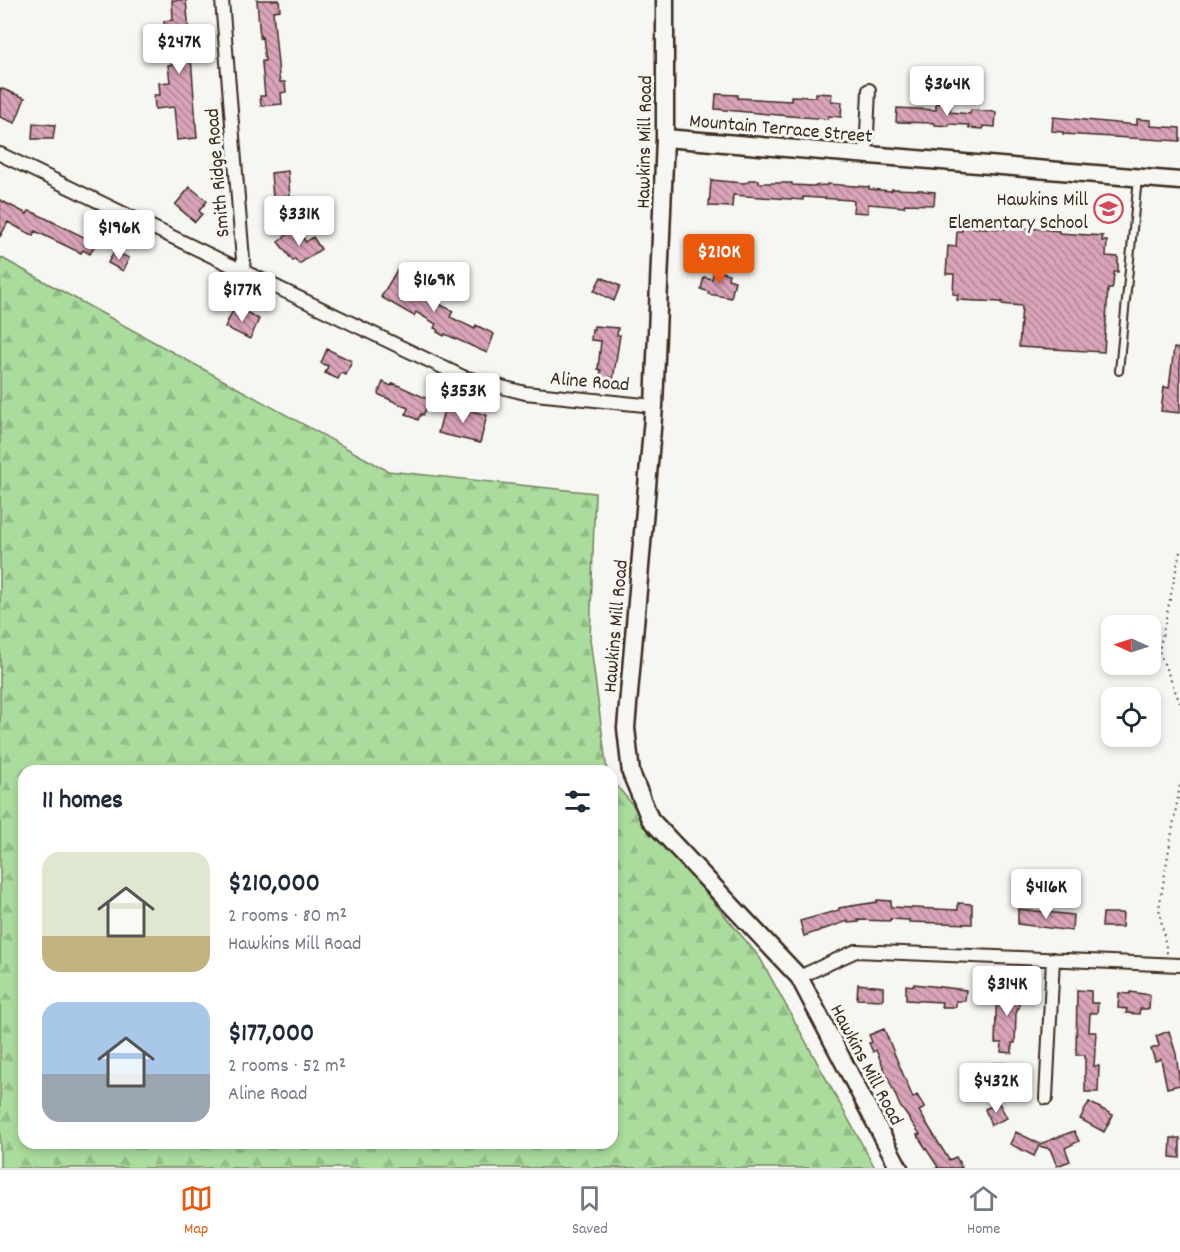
<!DOCTYPE html>
<html lang="en">
<head>
<meta charset="utf-8">
<style>
	:root { --surface:#fff; --page:#f2f2f3; --text:#1f2937; --muted:#747a83; --line:#e0e1e3; --accent:#ea580c }
	body { margin:0; font-family:Dekko,sans-serif; background:var(--page); color:var(--text); height:100vh; display:flex; flex-direction:column; font-size:22px; white-space:nowrap }
	* { box-sizing:border-box; margin:0 }
	p { font-size:20px; color:var(--muted) }
	.icon { flex:none; width:33px; height:33px; fill:none; stroke:currentColor; stroke-width:2; stroke-linecap:round; stroke-linejoin:round }
	.map { position:relative; flex:1; overflow:hidden }
	.panel { position:absolute; left:18px; top:765px; width:600px; height:384px; display:flex; flex-direction:column; background:var(--surface); border-radius:18px; box-shadow:0 3px 9px #0003 }
	.panel>* { flex:none }
	.needle { width:39px; rotate:273deg }
	.tools { position:absolute; left:1101px; top:615px; display:grid; gap:12px }
	.tools a { display:grid; place-items:center; width:60px; height:60px; border-radius:12px; background:var(--surface); box-shadow:0 3px 9px #0003; font-size:30px }
	.price { position:absolute; translate:-50% -51px; padding:0 14px; border-radius:6px; background:#fff; color:#222; font-size:20px; line-height:39px; filter:drop-shadow(0 2px 3px #0008) }
	.price::after { content:''; position:absolute; left:50%; top:36px; width:18px; height:14px; margin-left:-9px; background:inherit; clip-path:polygon(0 0,100% 0,50% 100%) }
	.price.on { background:var(--accent); color:#fff }
	ul { padding:0; list-style:none }
	li { display:flex; align-items:center; gap:18px; height:150px; padding:0 24px }
	li span { display:grid; place-items:center; flex:none; width:168px; height:120px; border-radius:18px; color:#555 }
	li>.icon { margin-inline-start:auto }
	span .icon { width:72px; height:72px; fill:#fffc; stroke-width:1 }
	li b { font-size:26px }
	h2 { display:flex; justify-content:space-between; align-items:center; height:72px; padding:0 24px; font-size:26px }
	.tab-bar { display:flex; justify-content:space-around; align-items:center; height:84px; border-top:2px solid var(--line); background:var(--surface); font-size:16px; color:var(--muted) }
	.tab-bar a { display:grid; justify-items:center; gap:3px }
	.tab-bar .on { color:var(--accent) }
	.map>svg:first-child { display:block }
	.forest { fill:url(#forest-firs); stroke:#72835e; stroke-width:1.5 }
	.building { fill:url(#building-back-hatch); stroke:#3b2a1e; stroke-width:1.5 }
	.lines { fill:none; stroke-linecap:round; stroke-linejoin:round }
	.lane-casing { stroke:#3b2a1e; stroke-width:10 }
	.street-casing { stroke:#3b2a1e; stroke-width:16 }
	.secondary-casing { stroke:#3b2a1e; stroke-width:21 }
	.path { stroke:#3b2a1e; stroke-width:2; stroke-dasharray:1.5 4.5; stroke-linecap:butt }
	.lane { stroke:#f6f6f2; stroke-width:6 }
	.street { stroke:#f6f6f2; stroke-width:12 }
	.secondary { stroke:#f6f6f2; stroke-width:16 }
	.labels { text-anchor:middle; stroke-width:6; stroke-linejoin:round; paint-order:stroke }
	.street-label { font-size:20px; fill:#3b2a1e; stroke:#f6f6f2 }
	.poi-label { font-size:20px; fill:#3b2a1e; stroke:#f6f6f2; text-anchor:end }
</style>
</head>
<body>
<div class="map">
<svg width="1180" height="1168" viewBox="0 0 1180 1168">
	<defs>
		<pattern id="forest-firs" width="22" height="20" patternUnits="userSpaceOnUse" patternTransform="scale(1.5)"><rect width="22" height="20" fill="#aadc9d"/><path d="M5 1l3.5 6h-7zM16 11l3.5 6h-7z" fill="#93bd87"/></pattern>
		<pattern id="building-back-hatch" width="6" height="6" patternUnits="userSpaceOnUse" patternTransform="scale(1.5)"><rect width="6" height="6" fill="#d9a3b9"/><path d="M-1 5l2 2M0 0l6 6M5-1l2 2" fill="none" stroke="#b18596"/></pattern>
	</defs>
	<rect width="100%" height="100%" fill="#f6f6f2"/>
	<filter id="ink" filterUnits="userSpaceOnUse"><feTurbulence type="fractalNoise" baseFrequency=".0167" numOctaves="2"/><feDisplacementMap in="SourceGraphic" scale="12" xChannelSelector="R" yChannelSelector="G"/><feConvolveMatrix kernelMatrix="1 2 1 2 8 2 1 2 1" color-interpolation-filters="sRGB"/></filter>
	<g filter="url(#ink)">
		<path class="forest" d="M0,257L388,471L595,493L590,639L607,771H24V1143H612V780L760,958L875,1168H0Z"/>
		<path class="building" d="M172,0H186L189,30L185,31L186,50L189,49L191,57L197,138L177,140L174,107L155,109L154,95H160L159,83L170,82L168,65L175,64L173,47H166L164,21L173,20Z
			M257,0H279L280,10L273,11L279,76L280,82H285L286,92L281,93L282,104L261,106L260,96H265L262,64V61H265L262,37L260,38Z
			M0,88L25,98L15,123L0,117Z
			M816,93L832,94L831,101L842,102L841,117L828,116V119L790,116L715,109L716,94L738,95V98L791,101V96L816,97Z
			M936,103L951,104L950,112L970,114L971,110L996,112L995,127L983,126V129L969,128V125L949,124V126L935,125V123L896,122L897,108L936,110Z
			M1053,117L1137,125V119L1151,120V126L1180,128V141L1063,134V132L1052,131Z
			M33,123L55,125L53,139H32Z
			M288,171L290,196L273,198L271,173Z
			M711,180L744,183L749,182V180H759V183H792V185L812,186L827,185V184L869,187V189L891,191L892,189L923,190V191L935,192L934,205L905,204L904,207L868,204V213L853,212L854,201L851,200L803,197V200L733,195L732,207L709,206Z
			M190,187L207,201L199,211L202,214L195,222L175,205Z
			M0,200L27,214L29,211L35,213L96,243L90,254L83,250L81,253L35,231L33,235L24,231L8,222L0,237Z
			M962,227L1006,229V227L1041,229L1059,231V233L1103,236L1102,241H1107L1106,256L1118,257V272H1114L1113,285L1112,289H1108L1104,352L1019,347L1022,306L1001,304L1002,302L957,300L958,295L953,294L954,274H946L948,246L956,247L957,231H962Z
			M292,231L296,238L301,235L306,242L313,237L321,249L299,264L295,259L293,261L278,242Z
			M114,251L129,258L123,271L108,263Z
			M397,270L410,278L408,282L433,297L431,300L453,311L450,317L475,329L476,325L494,334L487,353L445,334L444,336L437,332L438,330L434,328L436,324L416,312L414,316L381,297Z
			M714,270L729,274L728,279L735,281L731,298L708,294L709,292L701,289L704,277L712,279Z
			M601,277L620,286L614,301L594,291Z
			M235,306L259,319L250,339L225,327Z
			M594,326L618,328L617,335H620L613,380L600,378L601,370L598,369L601,341L591,340L592,329L594,330Z
			M1174,348L1180,349V413L1161,411L1164,387L1169,388Z
			M327,349L352,361L346,375L341,373L338,379L325,373L328,366L321,363Z
			M383,382L391,386L393,383L430,400L423,415L421,414L418,420L406,414L408,408L378,394Z
			M449,405L487,415L480,443L438,433L445,406L449,407Z
			M877,900L891,901V907L936,909L958,910V903L972,904V924L909,922V920L890,919V921L858,920L859,922L848,923V921L804,936L800,921L839,910V908L877,902Z
			M1018,909L1073,915L1072,931L1018,924Z
			M1103,913H1123L1122,927H1102Z
			M858,984L883,987V1000L857,999Z
			M914,984L966,990L965,1001H956V1007H941L942,1002L906,1000V985L914,986Z
			M997,987L1019,988V1008H1018L1016,1014L1015,1043H1012V1053L1001,1052L1002,1043H995Z
			M1077,990L1091,991V1003H1098L1097,1013H1090L1089,1032H1096L1094,1066H1099L1098,1092H1085V1055H1076Z
			M1130,992L1150,995L1149,1009H1140L1139,1014L1126,1013L1127,1009L1118,1008L1119,993L1130,994Z
			M884,1029L913,1098L917,1095L925,1108L919,1111L949,1160L956,1157L962,1168H936L938,1167L917,1135L920,1134L900,1106L876,1050L873,1052L869,1043L872,1042L869,1035Z
			M1169,1031L1176,1054L1180,1085L1167,1088L1161,1059L1155,1061L1151,1049L1159,1046L1156,1036Z
			M992,1063H1006L1004,1089L991,1088Z
			M1089,1102L1113,1115L1104,1132L1080,1119Z
			M999,1103L1007,1118L991,1125L985,1109Z
			M1074,1131L1079,1141L1065,1148L1070,1161L1057,1166L1050,1149L1039,1146L1034,1156L1010,1144L1016,1132L1040,1144Z
			M1171,1138H1180V1158L1170,1157Z"/>
		<g class="lines">
			<defs>
				<path id="lane" d="M1119,371L1138,178"/>
				<path id="street" d="M222,0L244,272
					M0,154L463,377L525,393L654,406
					M866,155L869,90
					M799,977L856,951L1180,965
					M1046,1098L1053,959"/>
				<path id="secondary" d="M665,0V138L654,406L626,728L631,773L650,819L799,977L899,1168
					M665,138L1180,181"/>
			</defs>
			<use href="#lane" class="lane-casing"/>
			<use href="#street" class="street-casing"/>
			<use href="#secondary" class="secondary-casing"/>
			<path class="path" d="M1180,552L1159,651L1180,703
				M1167,953L1159,908L1180,785"/>
			<use href="#lane" class="lane"/>
			<use href="#street" class="street"/>
			<use href="#secondary" class="secondary"/>
		</g>
	</g>
	<defs>
		<symbol id="school-ring" viewBox="-11 -11 22 22"><circle r="9.5" fill="#f6f6f2" stroke="#d1495b" stroke-width="1.5"/><path d="M0-5L7-2L0 1L-7-2ZM-4 1L0 2.5L4 1V4Q0 6-4 4Z" fill="#d1495b"/></symbol>
	</defs>
	<g fill-rule="evenodd">
		<use href="#school-ring" x="1092" y="192" width="33" height="33"/>
	</g>
	<g class="labels">
		<g class="street-label">
			<text transform="translate(781 127) rotate(5)" y="7">Mountain Terrace Street</text>
			<text transform="translate(643 142) rotate(-89)" y="7">Hawkins Mill Road</text>
			<text transform="translate(216 173) rotate(-95)" y="7">Smith Ridge Road</text>
			<text transform="translate(590 380) rotate(5)" y="7">Aline Road</text>
			<text transform="translate(614 626) rotate(-85)" y="7">Hawkins Mill Road</text>
			<text transform="translate(868 1064) rotate(62)" y="7">Hawkins Mill Road</text>
		</g>
		<g class="poi-label">
			<text x="1088" y="205">Hawkins Mill<tspan x="1088" dy="23">Elementary School</tspan></text>
		</g>
	</g>
</svg>
<div class="tools">
<a><svg class="needle" viewBox="-14 -14 28 28"><path d="M0-13l5 13h-10z" fill="#e53935"/><path d="M0 13l5-13h-10z" fill="#747a83"/></svg></a>
<a><svg class="icon" aria-label="locate" viewBox="0 0 24 24"><circle cx="12" cy="12" r="6"/><path d="M12 2v4M12 18v4M2 12h4M18 12h4"/></svg></a>
</div>
<b class="price" style="left:179px;top:75px">$247K</b>
<b class="price" style="left:947px;top:117px">$364K</b>
<b class="price" style="left:299px;top:247px">$331K</b>
<b class="price" style="left:119px;top:261px">$196K</b>
<b class="price on" style="left:719px;top:285px">$210K</b>
<b class="price" style="left:434px;top:313px">$169K</b>
<b class="price" style="left:242px;top:323px">$177K</b>
<b class="price" style="left:463px;top:424px">$353K</b>
<b class="price" style="left:1046px;top:920px">$416K</b>
<b class="price" style="left:1007px;top:1017px">$314K</b>
<b class="price" style="left:996px;top:1114px">$432K</b>
<section class="panel">
<h2>11 homes<svg class="icon" aria-label="filters" viewBox="0 0 24 24"><path d="M4 7h16M4 17h16"/><circle cx="9" cy="7" r="2"/><circle cx="15" cy="17" r="2"/></svg></h2>
<ul>
<li><span style="background:linear-gradient(#dfe7d0 70%,#c2b280 0)"><svg class="icon" aria-label="home" viewBox="0 0 24 24"><path d="M3 11l9-7 9 7M6 9v11h12V9"/></svg></span><div><b>$210,000</b><p>2 rooms · 80 m²</p><p>Hawkins Mill Road</p></div></li>
<li><span style="background:linear-gradient(#a9c7e8 60%,#9aa5b1 0)"><svg class="icon" aria-label="home" viewBox="0 0 24 24"><path d="M3 11l9-7 9 7M6 9v11h12V9"/></svg></span><div><b>$177,000</b><p>2 rooms · 52 m²</p><p>Aline Road</p></div></li>
</ul>
</section>
</div>
<nav class="tab-bar">
<a class="on"><svg class="icon" aria-label="map" viewBox="0 0 24 24"><path d="M3 6l6-2 6 2 6-2v14l-6 2-6-2-6 2zM9 4v14M15 6v14"/></svg>Map</a>
<a><svg class="icon" aria-label="saved" viewBox="0 0 24 24"><path d="M7 4h10v16l-5-4-5 4z"/></svg>Saved</a>
<a><svg class="icon" aria-label="home" viewBox="0 0 24 24"><path d="M3 11l9-7 9 7M6 9v11h12V9"/></svg>Home</a>
</nav>
</body>
</html>
